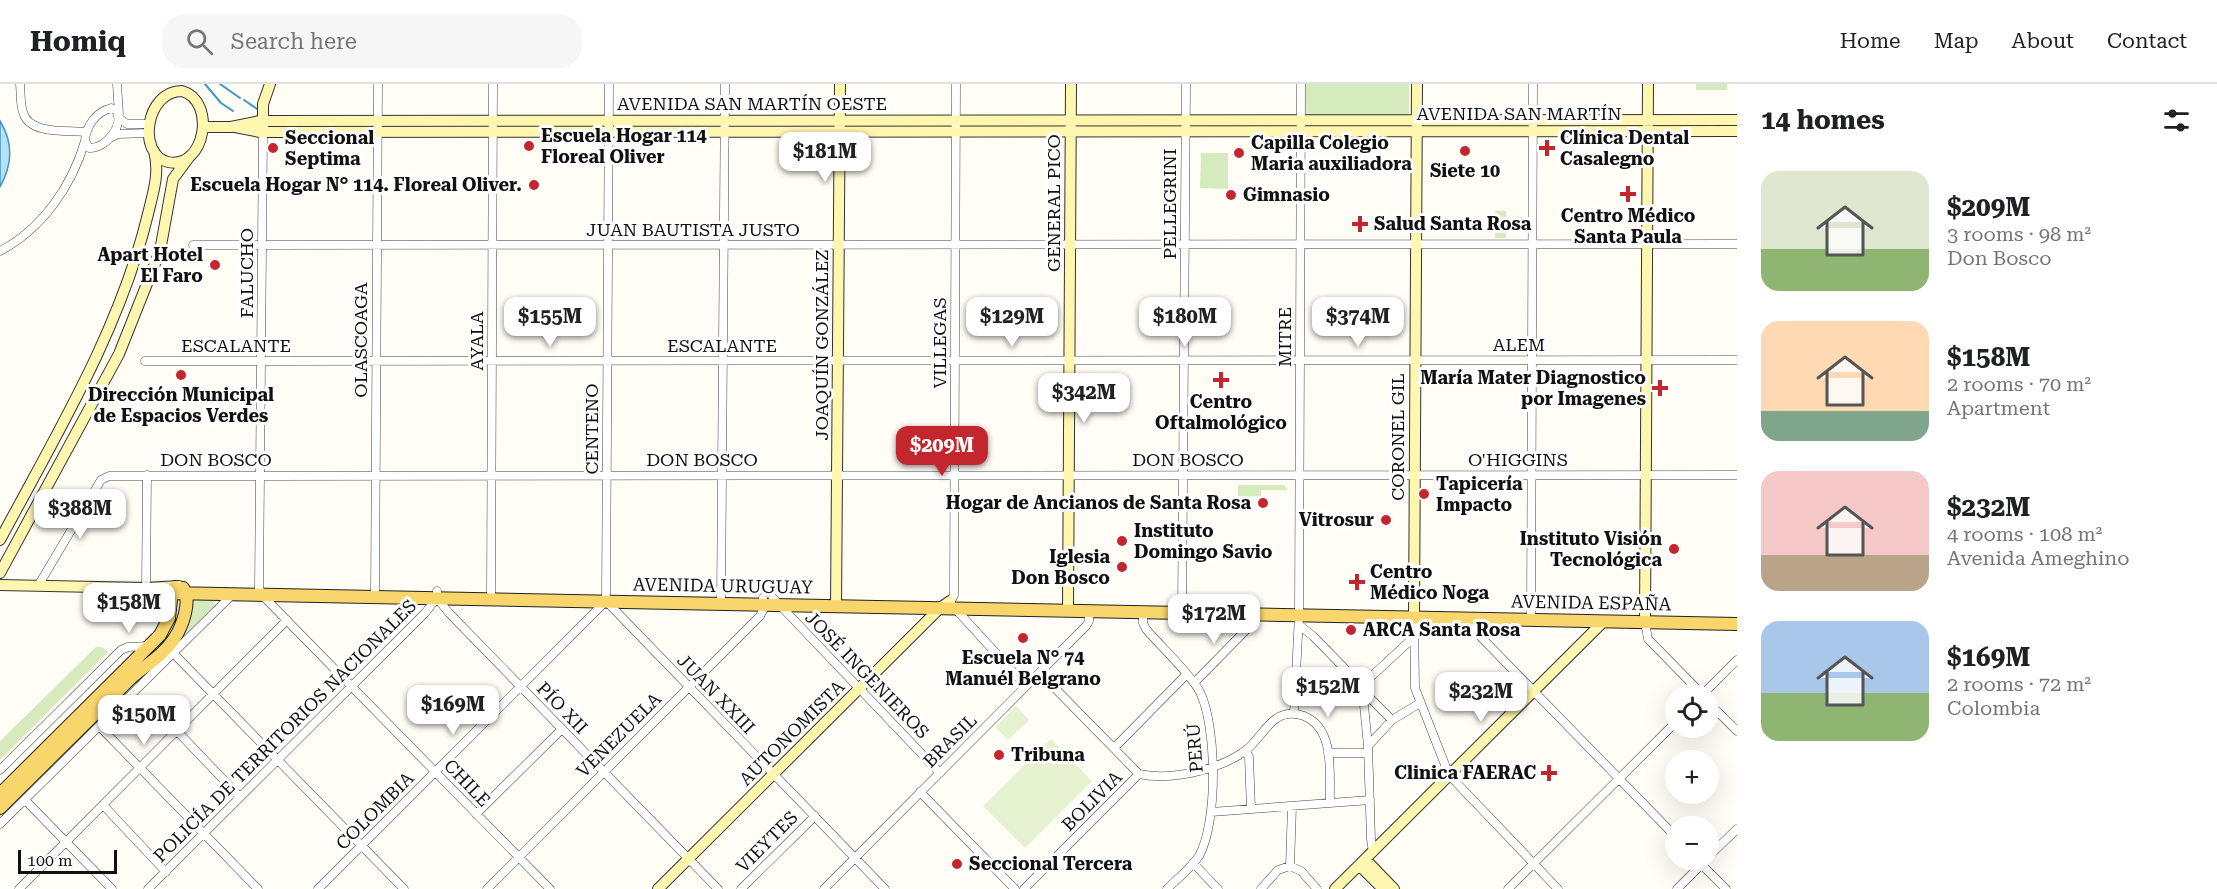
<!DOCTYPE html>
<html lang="en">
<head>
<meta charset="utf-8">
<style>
	:root { --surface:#fff; --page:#f6f6f6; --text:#202124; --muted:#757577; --line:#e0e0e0; --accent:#c4262e }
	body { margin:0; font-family:"Roboto Serif",serif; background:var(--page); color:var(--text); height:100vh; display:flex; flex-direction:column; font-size:22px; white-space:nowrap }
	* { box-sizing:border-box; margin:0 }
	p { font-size:20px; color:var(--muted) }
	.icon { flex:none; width:33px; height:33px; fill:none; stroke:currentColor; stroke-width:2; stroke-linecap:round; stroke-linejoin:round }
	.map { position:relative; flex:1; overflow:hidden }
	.details { display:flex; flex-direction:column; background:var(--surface); width:480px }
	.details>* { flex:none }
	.tools { position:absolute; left:1665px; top:600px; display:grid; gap:12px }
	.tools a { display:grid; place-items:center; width:54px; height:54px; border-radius:50%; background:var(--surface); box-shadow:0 6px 24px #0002; font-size:30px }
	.scale { position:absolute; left:18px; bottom:15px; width:99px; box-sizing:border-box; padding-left:6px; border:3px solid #111; border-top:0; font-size:16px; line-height:21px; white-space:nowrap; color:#111; -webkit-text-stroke:4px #fff; paint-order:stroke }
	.price { position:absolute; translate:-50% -51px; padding:0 14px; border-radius:12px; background:#fff; color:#222; font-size:20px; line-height:39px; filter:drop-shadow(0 2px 3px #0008) }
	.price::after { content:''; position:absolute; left:50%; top:36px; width:18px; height:14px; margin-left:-9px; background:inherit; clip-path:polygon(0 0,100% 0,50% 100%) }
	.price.current { background:var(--accent); color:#fff }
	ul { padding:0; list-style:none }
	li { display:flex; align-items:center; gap:18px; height:150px; padding:0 24px }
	li span { display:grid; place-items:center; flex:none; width:168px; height:120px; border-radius:18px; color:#555 }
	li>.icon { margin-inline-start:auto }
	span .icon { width:72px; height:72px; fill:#fffc; stroke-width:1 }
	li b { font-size:26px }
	h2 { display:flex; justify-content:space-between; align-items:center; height:72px; padding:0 24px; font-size:26px }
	header { display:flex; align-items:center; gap:36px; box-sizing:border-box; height:84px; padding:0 30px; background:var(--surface); border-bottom:2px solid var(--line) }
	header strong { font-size:28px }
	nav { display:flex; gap:33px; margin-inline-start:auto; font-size:21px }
	.search { width:420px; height:54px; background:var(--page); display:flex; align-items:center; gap:15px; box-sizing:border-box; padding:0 21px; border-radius:24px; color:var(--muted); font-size:22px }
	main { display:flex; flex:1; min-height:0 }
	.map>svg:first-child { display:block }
	.green { fill:#d5ebbd }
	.pitch { fill:#e6f2cf }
	.water { fill:#b9e0f7; stroke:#3f96cf; stroke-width:1.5 }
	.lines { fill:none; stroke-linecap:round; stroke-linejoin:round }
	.stream { stroke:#3f96cf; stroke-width:2 }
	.street-casing { stroke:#444; stroke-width:9 }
	.secondary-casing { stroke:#333; stroke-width:12 }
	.primary-casing { stroke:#222; stroke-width:14 }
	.street { stroke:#fff; stroke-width:8 }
	.secondary { stroke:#fff6b0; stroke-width:10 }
	.primary { stroke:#f9d66b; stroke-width:12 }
	.poi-dot { fill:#c4262e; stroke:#fff; stroke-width:2 }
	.labels { text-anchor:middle; stroke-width:6; stroke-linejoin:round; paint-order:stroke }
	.street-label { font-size:18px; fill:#111; stroke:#fff }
	.poi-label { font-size:18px; font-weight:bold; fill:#111; stroke:#fff; text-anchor:start }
</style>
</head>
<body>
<header>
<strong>Homiq</strong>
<div class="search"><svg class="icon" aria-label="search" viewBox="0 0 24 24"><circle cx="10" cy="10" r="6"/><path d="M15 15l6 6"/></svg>Search here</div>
<nav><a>Home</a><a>Map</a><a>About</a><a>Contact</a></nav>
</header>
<main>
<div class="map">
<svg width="1737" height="805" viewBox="0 0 1737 805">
	<rect width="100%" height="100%" fill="#fffdf5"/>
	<path class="green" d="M1303,0H1409V30L1407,32L1309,34L1304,31Z
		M1696,0H1727V6H1696Z
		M1201,69H1228V105L1200,104Z
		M1495,127H1506V154H1495Z
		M1238,401H1284L1288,406H1261V412H1238Z
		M192,515L212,516L215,521L0,736V729L136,593L165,570Z
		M96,563H102L108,568L0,676V657Z"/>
	<path class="pitch" d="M1016,622L1029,636L1008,656L995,643Z
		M1051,655L1092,697L1025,764L983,722Z"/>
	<path class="water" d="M0,37C14,60 12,81 0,103Z"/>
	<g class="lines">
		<path class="stream" d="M205,0L221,19L233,27
			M220,0L240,14
			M244,16L260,27"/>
		<defs>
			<path id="street" d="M20,0C21,9 20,20 23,28C29,51 67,46 86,48
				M117,0L119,30
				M609,0L606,517L885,805
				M956,0L954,511L950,519L1026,602
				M111,24L116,26C125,41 106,65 89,64L85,57C86,42 96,28 111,24Z
				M119,34L127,40H150
				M263,48L259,504L262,511L550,805
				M110,54L118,50L149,49
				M193,161L1737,160
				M0,167C42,145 72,102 85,57
				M145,277L1737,276
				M38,502L101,396L109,392L1737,391
				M146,504L147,391
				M375,513L378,0
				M437,514L449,529L718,805
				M773,514L940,689
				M491,515L493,0
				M721,520L725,0
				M1143,528V539L1146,545C1161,563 1190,589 1200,608C1217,643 1218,738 1199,772C1191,784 1177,795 1167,805
				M1182,529L1186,0
				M1414,533L1415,604L1449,691L1558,805
				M1473,534L1474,544L1476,548L1676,753
				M1531,536L1533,0
				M1645,538L1648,555L1702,610
				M1299,541L1313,552L1353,593L1363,611L1368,662L1371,755L1373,768
				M173,569L404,805
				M1040,589L1139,690
				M1194,599L1251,541L1254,530
				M1360,603L1414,553
				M1363,607L1392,636
				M1703,610L1737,576
				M1708,618L1737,647
				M1294,630L1299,531L1301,0
				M99,642L258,805
				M177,647L240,713
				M1368,662L1392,636L1420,619
				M1114,664L1186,591
				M1243,668L1247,669L1249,673L1251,725
				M1328,669H1368
				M0,686L121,566L128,563L149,562
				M1139,690C1170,697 1219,686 1245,667C1257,658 1265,642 1277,634C1285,629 1295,629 1304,632C1336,645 1329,691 1330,719
				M920,708L1015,805
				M25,716L112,805
				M103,721L166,788
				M1211,728L1370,716
				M476,730L562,645
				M0,740L233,510
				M1708,773L1737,745
				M1697,776L1726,805
				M1193,779L1218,805
				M1290,782L1292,722
				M1290,782L1301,787L1317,805
				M19,805L287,536
				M148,805L425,529L437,514V507
				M318,805L606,517
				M487,805L760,532L763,526V514
				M741,805L815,732
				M824,805L1086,542L1089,537V527
				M1024,805L1139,690
				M1261,805L1278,786L1290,782
				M1508,805L1676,638
				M1677,805L1706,776"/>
			<path id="secondary" d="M182,7C217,17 205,86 168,78C137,71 145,7 182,7Z
				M203,43H231L260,37L1737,36
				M235,43L260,48L1737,47
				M263,44V20L270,0
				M0,456C56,351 120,246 148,130C153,109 160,89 154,67
				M0,489L119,270L160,167L173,95L190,72
				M0,501L146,504L179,502
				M836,522L840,0
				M1068,526L1071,0
				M1414,533L1417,0
				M1645,538L1648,0
				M1365,775L1394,805
				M1359,781L1383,805
				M658,805L940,524L950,517
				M1335,805L1604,537"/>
			<path id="primary" d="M172,509L1737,540
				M0,710L160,551L169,534L172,508L175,503
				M0,724C43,681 87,638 130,595C144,582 163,572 174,555C182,543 192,517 183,504"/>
		</defs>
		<use href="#street" class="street-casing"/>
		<use href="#secondary" class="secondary-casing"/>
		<use href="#primary" class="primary-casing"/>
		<use href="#street" class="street"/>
		<use href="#secondary" class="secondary"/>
		<use href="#primary" class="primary"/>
	</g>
	<g class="poi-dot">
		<circle cx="529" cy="62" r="6"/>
		<circle cx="273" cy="64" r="6"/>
		<path d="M1544 55h6v6h6v6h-6v6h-6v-6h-6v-6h6z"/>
		<circle cx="1465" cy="67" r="6"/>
		<circle cx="1239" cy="69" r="6"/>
		<circle cx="534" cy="101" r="6"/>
		<path d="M1625 101h6v6h6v6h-6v6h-6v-6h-6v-6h6z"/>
		<circle cx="1231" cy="111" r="6"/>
		<path d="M1357 131h6v6h6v6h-6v6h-6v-6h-6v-6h6z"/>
		<circle cx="215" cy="181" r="6"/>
		<circle cx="181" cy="291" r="6"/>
		<path d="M1218 287h6v6h6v6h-6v6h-6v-6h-6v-6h6z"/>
		<path d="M1657 295h6v6h6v6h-6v6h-6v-6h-6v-6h6z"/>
		<circle cx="1424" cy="410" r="6"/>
		<circle cx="1263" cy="419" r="6"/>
		<circle cx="1386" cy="436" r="6"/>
		<circle cx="1122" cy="457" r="6"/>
		<circle cx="1674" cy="465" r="6"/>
		<circle cx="1122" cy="483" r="6"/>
		<path d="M1354 489h6v6h6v6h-6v6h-6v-6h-6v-6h6z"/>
		<circle cx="1351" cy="546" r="6"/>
		<circle cx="1023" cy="554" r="6"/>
		<circle cx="999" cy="671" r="6"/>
		<path d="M1546 680h6v6h6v6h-6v6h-6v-6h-6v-6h6z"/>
		<circle cx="957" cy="780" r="6"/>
	</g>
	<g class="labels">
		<g class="street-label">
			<text x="752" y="26">AVENIDA SAN MARTÍN OESTE</text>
			<text x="1519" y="36">AVENIDA SAN MARTÍN</text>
			<text transform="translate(1054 119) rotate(-90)" y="6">GENERAL PICO</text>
			<text transform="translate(1170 120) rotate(-90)" y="6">PELLEGRINI</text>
			<text x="693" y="152">JUAN BAUTISTA JUSTO</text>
			<text transform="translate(247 189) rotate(-90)" y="6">FALUCHO</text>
			<text transform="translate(1285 253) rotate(-90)" y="6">MITRE</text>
			<text transform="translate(361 256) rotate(-90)" y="6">OLASCOAGA</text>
			<text transform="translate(477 257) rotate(-90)" y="6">AYALA</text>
			<text transform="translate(940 259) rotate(-90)" y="6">VILLEGAS</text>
			<text transform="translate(822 261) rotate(-90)" y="6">JOAQUÍN GONZÁLEZ</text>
			<text x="1519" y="267">ALEM</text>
			<text x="236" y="268">ESCALANTE</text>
			<text x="722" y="268">ESCALANTE</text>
			<text transform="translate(592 345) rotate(-90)" y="6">CENTENO</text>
			<text transform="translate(1398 353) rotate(-90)" y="6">CORONEL GIL</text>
			<text x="216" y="382">DON BOSCO</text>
			<text x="702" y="382">DON BOSCO</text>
			<text x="1188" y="382">DON BOSCO</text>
			<text x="1518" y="382">O'HIGGINS</text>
			<text transform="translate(723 502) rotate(1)" y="6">AVENIDA URUGUAY</text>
			<text transform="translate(1591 519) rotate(1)" y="6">AVENIDA ESPAÑA</text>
			<text transform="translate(867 591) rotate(46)" y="6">JOSÉ INGENIEROS</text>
			<text transform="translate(716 610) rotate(46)" y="6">JUAN XXIII</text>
			<text transform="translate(562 624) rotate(46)" y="6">PÍO XII</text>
			<text transform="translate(285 647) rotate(-45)" y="6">POLICÍA DE TERRITORIOS NACIONALES</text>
			<text transform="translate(792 649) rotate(-45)" y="6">AUTONOMISTA</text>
			<text transform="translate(619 651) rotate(-45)" y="6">VENEZUELA</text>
			<text transform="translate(950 657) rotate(-45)" y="6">BRASIL</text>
			<text transform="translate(1195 664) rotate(-94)" y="6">PERÚ</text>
			<text transform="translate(467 699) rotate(46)" y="6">CHILE</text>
			<text transform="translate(1092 717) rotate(-45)" y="6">BOLIVIA</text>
			<text transform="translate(375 727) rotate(-45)" y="6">COLOMBIA</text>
			<text transform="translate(767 758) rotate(-45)" y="6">VIEYTES</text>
		</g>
		<g class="poi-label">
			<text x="541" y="58">Escuela Hogar 114<tspan x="541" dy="21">Floreal Oliver</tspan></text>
			<text x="285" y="60">Seccional<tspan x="285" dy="21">Septima</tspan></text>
			<text x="1560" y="60">Clínica Dental<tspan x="1560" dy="21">Casalegno</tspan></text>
			<text x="1251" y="65">Capilla Colegio<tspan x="1251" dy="21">Maria auxiliadora</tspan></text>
			<text x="1465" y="93" text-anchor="middle">Siete 10</text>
			<text x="522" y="107" text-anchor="end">Escuela Hogar N° 114. Floreal Oliver.</text>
			<text x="1243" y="117">Gimnasio</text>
			<text x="1628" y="138" text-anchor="middle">Centro Médico<tspan x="1628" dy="21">Santa Paula</tspan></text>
			<text x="1374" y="146">Salud Santa Rosa</text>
			<text x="203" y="177" text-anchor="end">Apart Hotel<tspan x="203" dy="21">El Faro</tspan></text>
			<text x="1646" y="300" text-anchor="end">María Mater Diagnostico<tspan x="1646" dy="21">por Imagenes</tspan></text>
			<text x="181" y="317" text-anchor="middle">Dirección Municipal<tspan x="181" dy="21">de Espacios Verdes</tspan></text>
			<text x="1221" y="324" text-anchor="middle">Centro<tspan x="1221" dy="21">Oftalmológico</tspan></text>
			<text x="1436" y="406">Tapicería<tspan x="1436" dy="21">Impacto</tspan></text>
			<text x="1251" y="425" text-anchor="end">Hogar de Ancianos de Santa Rosa</text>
			<text x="1374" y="442" text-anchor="end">Vitrosur</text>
			<text x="1134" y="453">Instituto<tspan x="1134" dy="21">Domingo Savio</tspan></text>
			<text x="1662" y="461" text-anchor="end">Instituto Visión<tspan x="1662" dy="21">Tecnológica</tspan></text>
			<text x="1110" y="479" text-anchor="end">Iglesia<tspan x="1110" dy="21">Don Bosco</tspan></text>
			<text x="1370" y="494">Centro<tspan x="1370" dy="21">Médico Noga</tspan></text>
			<text x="1363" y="552">ARCA Santa Rosa</text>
			<text x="1023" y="580" text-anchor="middle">Escuela N° 74<tspan x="1023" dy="21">Manuél Belgrano</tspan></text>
			<text x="1011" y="677">Tribuna</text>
			<text x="1536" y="695" text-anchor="end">Clinica FAERAC</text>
			<text x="969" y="786">Seccional Tercera</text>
		</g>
	</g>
</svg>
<div class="tools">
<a><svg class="icon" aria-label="locate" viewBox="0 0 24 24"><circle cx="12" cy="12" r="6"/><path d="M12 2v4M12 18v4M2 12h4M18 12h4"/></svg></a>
<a>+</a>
<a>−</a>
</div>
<div class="scale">100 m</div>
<b class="price" style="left:825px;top:99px">$181M</b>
<b class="price" style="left:550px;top:264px">$155M</b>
<b class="price" style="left:1012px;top:264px">$129M</b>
<b class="price" style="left:1185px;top:264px">$180M</b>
<b class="price" style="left:1358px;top:264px">$374M</b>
<b class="price" style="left:1084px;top:340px">$342M</b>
<b class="price current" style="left:942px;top:393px">$209M</b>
<b class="price" style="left:80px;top:456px">$388M</b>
<b class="price" style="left:129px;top:550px">$158M</b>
<b class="price" style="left:1214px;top:561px">$172M</b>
<b class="price" style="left:1328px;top:634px">$152M</b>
<b class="price" style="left:1481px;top:639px">$232M</b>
<b class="price" style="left:453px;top:652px">$169M</b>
<b class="price" style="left:144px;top:662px">$150M</b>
</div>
<section class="details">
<h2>14 homes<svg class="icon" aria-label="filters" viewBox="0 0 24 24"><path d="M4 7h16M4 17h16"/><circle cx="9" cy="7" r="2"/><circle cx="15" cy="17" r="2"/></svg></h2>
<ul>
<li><span style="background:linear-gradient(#dfe7d0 65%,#8fb573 0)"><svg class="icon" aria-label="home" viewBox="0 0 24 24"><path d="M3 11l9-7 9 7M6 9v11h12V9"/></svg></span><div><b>$209M</b><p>3 rooms · 98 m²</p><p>Don Bosco</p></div></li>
<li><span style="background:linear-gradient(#ffd9b3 75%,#7fa58c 0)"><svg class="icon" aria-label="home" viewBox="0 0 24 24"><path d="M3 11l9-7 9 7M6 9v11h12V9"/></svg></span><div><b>$158M</b><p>2 rooms · 70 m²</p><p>Apartment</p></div></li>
<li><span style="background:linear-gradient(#f6c9c9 70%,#b9a48a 0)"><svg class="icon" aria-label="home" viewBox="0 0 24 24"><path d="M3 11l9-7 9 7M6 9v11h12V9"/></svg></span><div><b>$232M</b><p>4 rooms · 108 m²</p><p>Avenida Ameghino</p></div></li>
<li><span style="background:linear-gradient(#a9c7e8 60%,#8fb573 0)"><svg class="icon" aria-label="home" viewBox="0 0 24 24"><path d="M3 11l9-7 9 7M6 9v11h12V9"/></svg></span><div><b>$169M</b><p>2 rooms · 72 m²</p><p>Colombia</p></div></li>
</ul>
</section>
</main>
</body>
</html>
